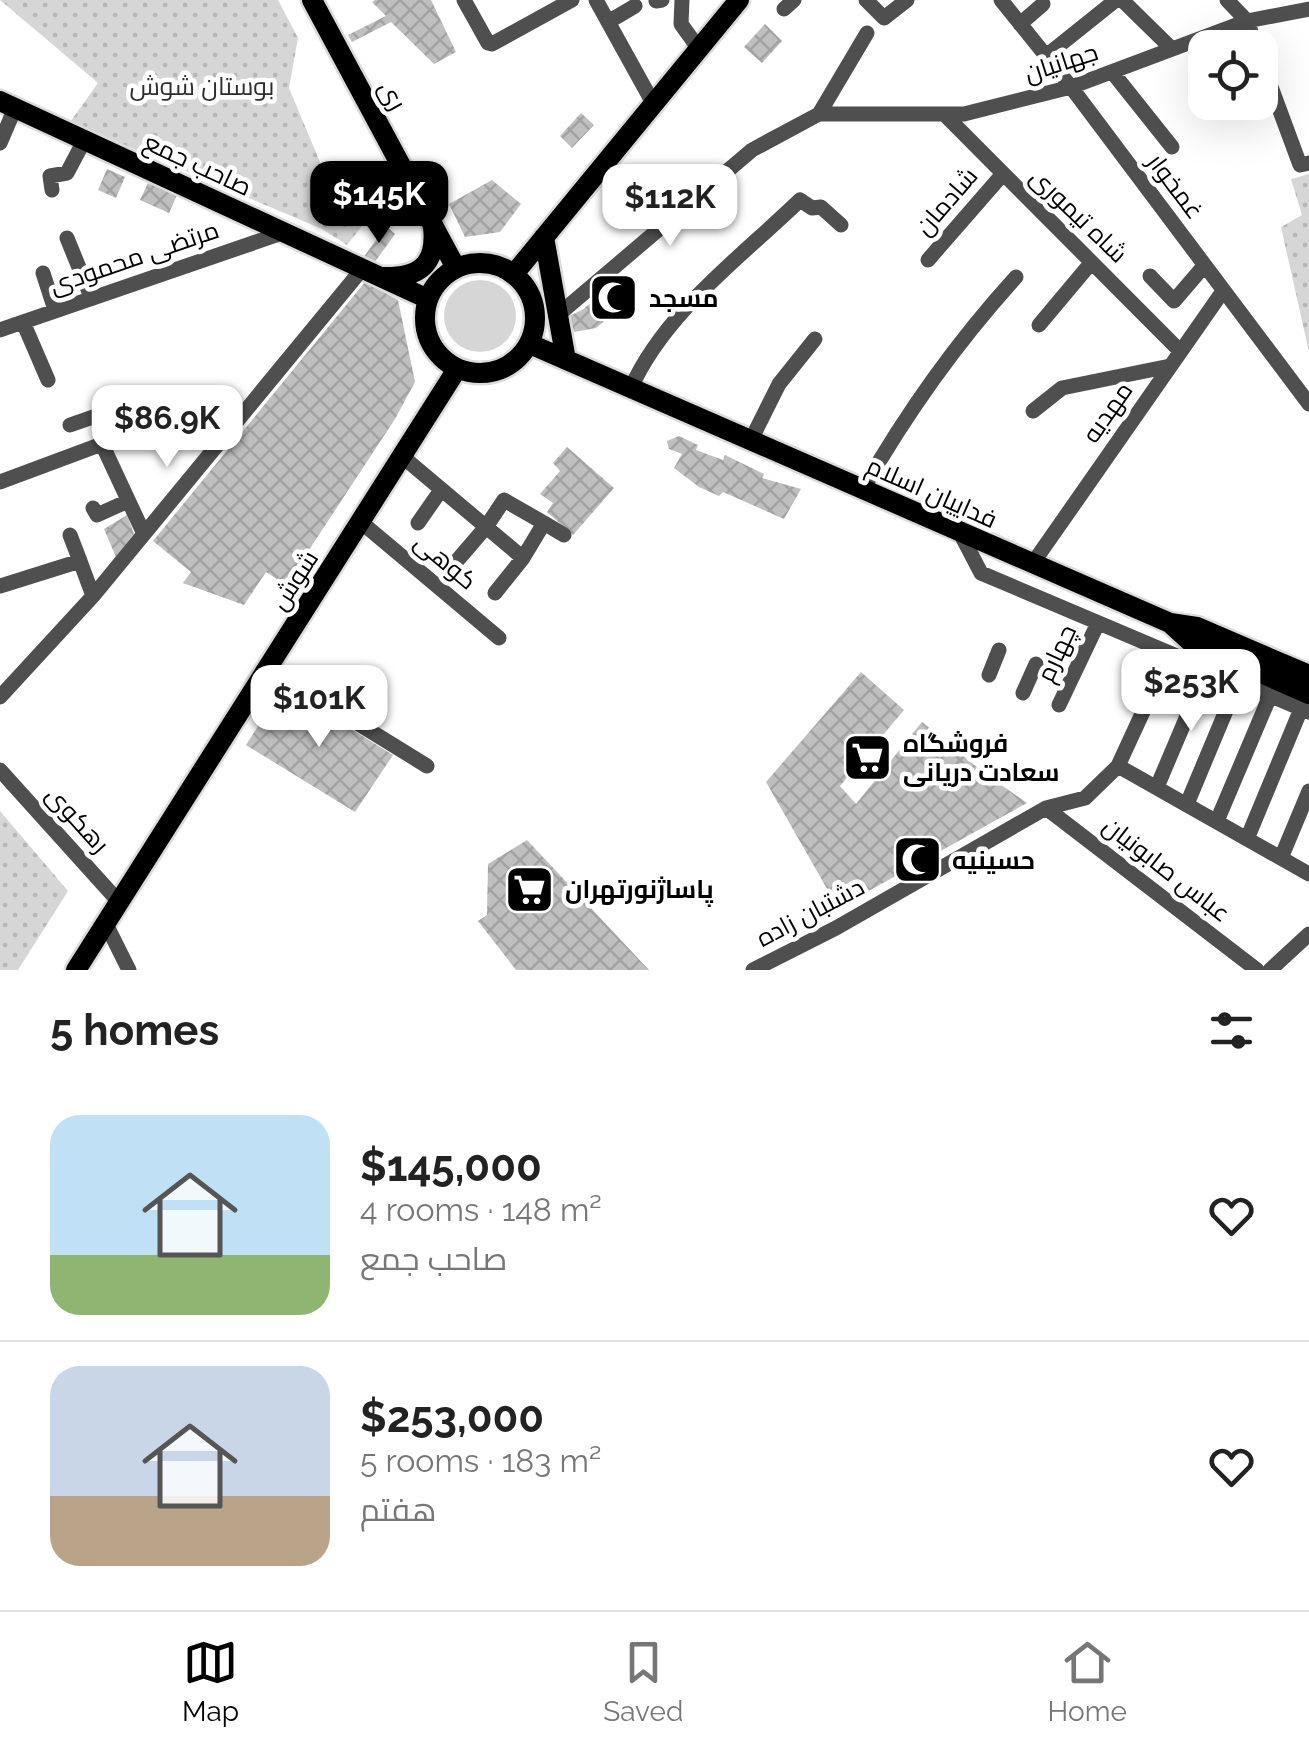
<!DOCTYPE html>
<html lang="en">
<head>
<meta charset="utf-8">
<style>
	:root { --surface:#fff; --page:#f2f2f2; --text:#222; --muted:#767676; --line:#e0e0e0; --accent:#000 }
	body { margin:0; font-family:Raleway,Cairo,sans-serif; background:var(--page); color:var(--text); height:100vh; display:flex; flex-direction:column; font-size:38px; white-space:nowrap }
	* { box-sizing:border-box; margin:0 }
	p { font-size:32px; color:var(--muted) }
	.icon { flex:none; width:55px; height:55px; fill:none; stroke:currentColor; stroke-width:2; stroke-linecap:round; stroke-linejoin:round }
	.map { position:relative; height:970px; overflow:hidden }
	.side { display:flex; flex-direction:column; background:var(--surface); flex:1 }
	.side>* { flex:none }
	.buttons { position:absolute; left:1188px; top:30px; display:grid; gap:20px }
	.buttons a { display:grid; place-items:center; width:90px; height:90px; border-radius:20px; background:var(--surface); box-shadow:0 10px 40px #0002; font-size:50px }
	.price { position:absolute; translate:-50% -85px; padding:0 22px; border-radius:20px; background:#fff; color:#222; font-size:32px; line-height:65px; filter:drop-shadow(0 2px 5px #0008) }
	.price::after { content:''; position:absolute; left:50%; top:60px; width:30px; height:22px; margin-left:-15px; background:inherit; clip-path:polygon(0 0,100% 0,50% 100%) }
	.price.current { background:var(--accent); color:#fff }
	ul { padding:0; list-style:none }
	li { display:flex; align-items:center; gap:30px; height:250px; padding:0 50px }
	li+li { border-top:2px solid var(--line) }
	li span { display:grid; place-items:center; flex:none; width:280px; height:200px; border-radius:30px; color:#555 }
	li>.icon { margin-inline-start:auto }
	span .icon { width:120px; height:120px; fill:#fffc; stroke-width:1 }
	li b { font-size:42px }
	h2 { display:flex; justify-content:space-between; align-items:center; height:120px; padding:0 50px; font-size:42px }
	.dock { display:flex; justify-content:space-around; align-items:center; height:140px; border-top:2px solid var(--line); background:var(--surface); font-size:28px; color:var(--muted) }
	.dock a { display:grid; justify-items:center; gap:5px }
	.dock .current { color:var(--accent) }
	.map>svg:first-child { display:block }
	.grass { fill:#d6d6d6 }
	.park { fill:url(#park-dots) }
	.building { fill:url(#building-cross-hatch) }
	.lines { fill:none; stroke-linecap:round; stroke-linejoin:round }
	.major-casing { stroke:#dbdbdb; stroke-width:25 }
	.minor { stroke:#4f4f4f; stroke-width:15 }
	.major { stroke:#000; stroke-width:20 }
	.labels { text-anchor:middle; stroke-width:9; stroke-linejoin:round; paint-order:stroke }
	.street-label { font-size:25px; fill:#000; stroke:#fff }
	.park-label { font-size:25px; fill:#2d2d2d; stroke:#fff }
	.poi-label { font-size:25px; font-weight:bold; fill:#000; stroke:#fff; text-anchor:start }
</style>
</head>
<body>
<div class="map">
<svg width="1309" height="970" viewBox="0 0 1309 970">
	<defs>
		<pattern id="park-dots" width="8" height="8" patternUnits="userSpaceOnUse" patternTransform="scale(2.5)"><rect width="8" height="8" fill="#d6d6d6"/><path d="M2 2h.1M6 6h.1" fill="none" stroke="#b6b6b6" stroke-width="1.8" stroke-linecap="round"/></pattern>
		<pattern id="building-cross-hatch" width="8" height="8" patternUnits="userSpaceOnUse" patternTransform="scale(2.5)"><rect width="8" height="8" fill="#bfbfbf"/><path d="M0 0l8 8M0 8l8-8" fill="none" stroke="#a2a2a2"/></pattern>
	</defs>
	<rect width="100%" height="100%" fill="#fff"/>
	<path class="grass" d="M444 316a36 36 0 1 1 72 0a36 36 0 1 1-72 0Z"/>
	<path class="park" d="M0,0H278L298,38L289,88L330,186L378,206L347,245L322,229L70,122L98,83Z
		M1309,174V352L1281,227L1302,215L1291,179Z
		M0,811L68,891L18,970H0Z"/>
	<path class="building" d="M375,0H431L456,52L434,64L391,22L352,42L348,35L386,16L372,2Z
		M765,24L782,41L762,63L744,47Z
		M581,113L594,125L572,148L560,136Z
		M651,165L666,176L629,225L614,213Z
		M107,169L125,177L116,198L98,190Z
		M492,180L521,204L500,232L465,237L449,204Z
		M148,183L177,195L169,213L140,200Z
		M386,226L395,234L372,266L363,258Z
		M619,280L632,298L596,328L574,332L569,316L582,310Z
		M365,282L398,300L415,382L395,419L286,585L266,572L244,605L183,583L191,572L153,541Z
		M679,436L698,445L696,450L723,460L725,455L764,474L762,478L801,489L784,519L723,492L719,496L699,487L674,468L682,454L669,449L667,441Z
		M567,447L614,488L573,535L547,512L553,503L540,494L560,471L553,463Z
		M127,515L134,534L116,557L104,529Z
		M861,672L904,710L840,786L856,804L922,722L983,772L1027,803L838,908L766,782Z
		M283,687L393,755L355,812L246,745Z
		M527,840L649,970H516L478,921L487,915L488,864Z"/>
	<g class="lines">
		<defs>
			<path id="major" d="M312,0L456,268
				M0,101L428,299
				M544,237L566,360
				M425 318a55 55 0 1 1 110 0a55 55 0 1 1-110 0Z
				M514,274L739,0
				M383,277C419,278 437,265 433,227
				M530,344L1170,623L1192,643L1309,694
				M1170,623L1197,627L1309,675
				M76,970L457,369"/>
		</defs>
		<use href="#major" class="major-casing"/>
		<path class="minor" d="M464,0L488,43L492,44L572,0
			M596,0L653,103
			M682,0L681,24L699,49
			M866,0L884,18L907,0
			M1001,0L1071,87L1309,404
			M1122,0L1172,49
			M1227,0L1247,21L1257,48
			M656,1L662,0
			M784,9L794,0
			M608,22L635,6
			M1020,24L1043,4
			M1046,56L1116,0
			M1260,57L1300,165L1309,163
			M1113,73L1172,147
			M819,114L867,33
			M944,114L1180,351
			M0,143L15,108
			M52,190L50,176L67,173L85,139
			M67,238L91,297
			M928,260L1002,175
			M43,273L55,310
			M1150,276L1174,301L1204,266
			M558,315L752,150L819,114H964L1071,87L1247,21L1309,9
			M23,322L48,380
			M1039,325L1091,263
			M0,330L285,232
			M631,388C665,312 741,257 800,200L812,208L821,207L841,225
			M1033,411L1062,388L1170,366
			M70,425L139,401
			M751,440L779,384L815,339
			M403,457L523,558
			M0,482L102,444L144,534
			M863,489C907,412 956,343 1016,277
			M93,508L97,515L128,501
			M361,522L499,638
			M418,523L441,490
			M544,523L564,535
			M959,531L981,573L1309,712
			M70,535L80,561
			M455,563L486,527L504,500L544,523L523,558L495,593
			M1033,563L1223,291
			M0,586L80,561L93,596
			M268,668L427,766
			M989,675L999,650
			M1023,693L1036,664
			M0,697L93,596L363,268
			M1059,705L1098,623
			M1118,766L1309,874
			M0,770L119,902
			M1157,787L1207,669
			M1187,804L1238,682
			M1046,808L1257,970
			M1217,821L1270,696
			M1247,839L1301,709
			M1281,858L1309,791
			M106,924L129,970
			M753,970L836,928L1046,808L1085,798L1118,766L1170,653
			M1270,970L1309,934"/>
		<use href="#major" class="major"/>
	</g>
	<defs>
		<symbol id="mosque-square" viewBox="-11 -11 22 22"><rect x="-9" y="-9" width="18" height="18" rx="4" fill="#000" stroke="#fff"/><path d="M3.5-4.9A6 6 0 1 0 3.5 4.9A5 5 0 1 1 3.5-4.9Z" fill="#fff"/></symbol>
		<symbol id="supermarket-square" viewBox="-11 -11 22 22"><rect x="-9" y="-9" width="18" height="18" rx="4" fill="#000" stroke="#fff"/><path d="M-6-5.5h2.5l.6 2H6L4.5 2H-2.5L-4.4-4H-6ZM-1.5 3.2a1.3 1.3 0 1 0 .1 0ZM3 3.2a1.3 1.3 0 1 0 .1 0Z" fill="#fff"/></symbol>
	</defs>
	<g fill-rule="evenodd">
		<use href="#mosque-square" x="586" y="270" width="55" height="55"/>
		<use href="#supermarket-square" x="840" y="730" width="55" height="55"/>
		<use href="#mosque-square" x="890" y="832" width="55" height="55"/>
		<use href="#supermarket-square" x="502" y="862" width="55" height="55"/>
	</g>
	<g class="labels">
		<g class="street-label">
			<text transform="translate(1061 62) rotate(-18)" y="9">جهانیان</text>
			<text transform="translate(393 95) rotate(61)" y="9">ری</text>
			<text transform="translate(198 164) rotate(25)" y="9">صاحب جمع</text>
			<text transform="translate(1176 186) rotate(53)" y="9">غمخوار</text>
			<text transform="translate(946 201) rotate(-49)" y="9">شادمان</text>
			<text transform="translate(1079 215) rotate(44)" y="9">شاه تیموری</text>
			<text transform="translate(134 257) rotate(-19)" y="9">مرتضی محمودی</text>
			<text transform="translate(1107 412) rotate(-55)" y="9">مهدیه</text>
			<text transform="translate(932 492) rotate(24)" y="9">فداییان اسلام</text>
			<text transform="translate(446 561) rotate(40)" y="9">کوهی</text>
			<text transform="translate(294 580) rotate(-57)" y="9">شوش</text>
			<text transform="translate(1056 653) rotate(-65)" y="9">چهارم</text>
			<text transform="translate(78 819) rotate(48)" y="9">رهکوی</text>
			<text transform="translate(1167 869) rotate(38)" y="9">عباس صابونیان</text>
			<text transform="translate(810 912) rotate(-28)" y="9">دشتبان زاده</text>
		</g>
		<g class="park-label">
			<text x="202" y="95">بوستان شوش</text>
		</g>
		<g class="poi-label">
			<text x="649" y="307">مسجد</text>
			<text x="903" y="752">فروشگاه<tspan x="903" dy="29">سعادت دریانی</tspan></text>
			<text x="952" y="869">حسینیه</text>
			<text x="565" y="898">پاساژنورتهران</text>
		</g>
	</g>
</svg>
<div class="buttons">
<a><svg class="icon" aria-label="locate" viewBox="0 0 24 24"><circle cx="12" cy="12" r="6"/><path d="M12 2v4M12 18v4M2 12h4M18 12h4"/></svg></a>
</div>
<b class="price current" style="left:379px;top:246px">$145K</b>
<b class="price" style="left:670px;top:249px">$112K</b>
<b class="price" style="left:167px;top:470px">$86.9K</b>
<b class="price" style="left:1191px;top:734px">$253K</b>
<b class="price" style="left:319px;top:750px">$101K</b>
</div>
<section class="side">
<h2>5 homes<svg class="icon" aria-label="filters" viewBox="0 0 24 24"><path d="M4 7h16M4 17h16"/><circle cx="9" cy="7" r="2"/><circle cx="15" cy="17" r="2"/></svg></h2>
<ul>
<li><span style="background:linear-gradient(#bfe0f5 70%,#8fb573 0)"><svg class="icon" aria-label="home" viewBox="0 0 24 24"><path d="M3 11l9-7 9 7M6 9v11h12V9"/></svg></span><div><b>$145,000</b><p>4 rooms · 148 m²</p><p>صاحب جمع</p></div><svg class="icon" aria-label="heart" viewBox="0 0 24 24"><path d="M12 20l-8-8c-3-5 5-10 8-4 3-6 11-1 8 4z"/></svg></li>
<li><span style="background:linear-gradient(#c9d6e8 65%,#b9a48a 0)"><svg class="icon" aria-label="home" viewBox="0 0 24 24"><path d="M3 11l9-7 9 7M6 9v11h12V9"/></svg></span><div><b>$253,000</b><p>5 rooms · 183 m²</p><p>هفتم</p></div><svg class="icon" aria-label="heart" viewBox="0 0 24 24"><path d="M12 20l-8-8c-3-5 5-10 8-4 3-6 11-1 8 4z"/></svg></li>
</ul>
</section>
<nav class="dock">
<a class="current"><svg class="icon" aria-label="map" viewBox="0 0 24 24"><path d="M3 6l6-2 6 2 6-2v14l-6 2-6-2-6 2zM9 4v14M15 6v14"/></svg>Map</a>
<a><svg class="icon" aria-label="saved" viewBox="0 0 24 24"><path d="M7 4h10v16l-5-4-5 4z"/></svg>Saved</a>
<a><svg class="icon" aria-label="home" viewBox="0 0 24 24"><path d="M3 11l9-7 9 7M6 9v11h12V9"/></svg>Home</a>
</nav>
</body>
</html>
